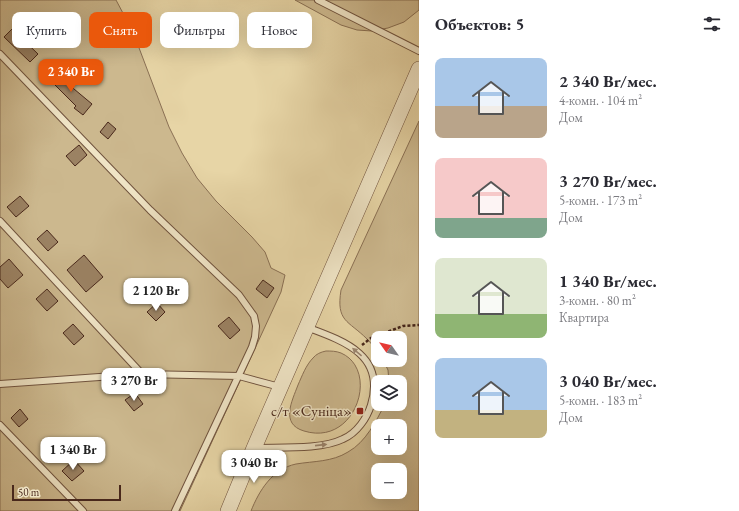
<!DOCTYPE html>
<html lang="ru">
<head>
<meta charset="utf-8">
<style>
	:root { --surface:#fff; --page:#f7f7f7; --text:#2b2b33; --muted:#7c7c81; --accent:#ea580c }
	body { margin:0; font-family:"EB Garamond",serif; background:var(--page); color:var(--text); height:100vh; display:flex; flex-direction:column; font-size:15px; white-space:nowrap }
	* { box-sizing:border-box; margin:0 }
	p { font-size:13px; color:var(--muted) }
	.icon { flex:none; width:22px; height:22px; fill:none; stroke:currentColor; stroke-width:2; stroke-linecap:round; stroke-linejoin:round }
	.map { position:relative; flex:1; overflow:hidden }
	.details { display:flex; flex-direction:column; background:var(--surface); width:320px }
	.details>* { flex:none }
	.guide { position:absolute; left:12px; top:12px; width:347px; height:36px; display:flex; gap:8px }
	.needle { width:26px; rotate:304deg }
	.buttons { position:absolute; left:371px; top:331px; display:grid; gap:8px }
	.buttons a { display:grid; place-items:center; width:36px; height:36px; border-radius:8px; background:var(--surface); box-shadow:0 4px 16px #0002; font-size:20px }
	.scale { position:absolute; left:12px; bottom:10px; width:109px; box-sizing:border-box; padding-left:4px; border:2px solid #49281b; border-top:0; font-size:11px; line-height:14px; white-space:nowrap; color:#49281b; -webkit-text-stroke:3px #efe4c5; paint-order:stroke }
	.price { position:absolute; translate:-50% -34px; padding:0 9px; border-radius:8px; background:#fff; color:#222; font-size:13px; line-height:26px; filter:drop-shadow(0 1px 2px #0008) }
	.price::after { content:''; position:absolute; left:50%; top:24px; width:12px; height:9px; margin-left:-6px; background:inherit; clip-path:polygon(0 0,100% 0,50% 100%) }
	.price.current { background:var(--accent); color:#fff }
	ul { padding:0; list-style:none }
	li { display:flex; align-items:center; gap:12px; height:100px; padding:0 16px }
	li span { display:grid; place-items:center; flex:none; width:112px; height:80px; border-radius:8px; color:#555 }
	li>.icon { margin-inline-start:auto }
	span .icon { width:48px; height:48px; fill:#fffc; stroke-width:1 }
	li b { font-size:17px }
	h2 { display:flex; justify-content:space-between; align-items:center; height:48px; padding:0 16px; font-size:17px }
	.pill { padding:0 14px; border-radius:8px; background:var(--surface); box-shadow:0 4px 16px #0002; font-size:14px; line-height:36px }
	.pill.current { background:var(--accent); color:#fff }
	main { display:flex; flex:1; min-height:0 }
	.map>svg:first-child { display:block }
	.green { fill:#ccb88e; stroke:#8a7054; fill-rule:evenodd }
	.building { fill:#9b8263; stroke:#49281b }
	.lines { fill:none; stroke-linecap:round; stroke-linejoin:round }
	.service-casing { stroke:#70533e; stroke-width:8 }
	.tertiary-casing { stroke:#70533e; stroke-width:16 }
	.path { stroke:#49281b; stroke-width:2.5; stroke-dasharray:3 2; stroke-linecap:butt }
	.service { stroke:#efe4c5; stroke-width:6 }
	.tertiary { stroke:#efe4c5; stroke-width:15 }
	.oneway { fill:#9c8670 }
	.poi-dot { fill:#8f2418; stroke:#efe4c5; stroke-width:1.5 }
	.labels { text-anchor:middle; stroke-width:3; stroke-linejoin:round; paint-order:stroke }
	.poi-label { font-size:15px; fill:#49281b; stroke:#efe4c5; text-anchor:end }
</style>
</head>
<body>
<main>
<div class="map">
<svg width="419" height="511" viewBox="0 0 419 511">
	<rect width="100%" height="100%" fill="#e7d5a6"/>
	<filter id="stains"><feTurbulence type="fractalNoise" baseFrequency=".005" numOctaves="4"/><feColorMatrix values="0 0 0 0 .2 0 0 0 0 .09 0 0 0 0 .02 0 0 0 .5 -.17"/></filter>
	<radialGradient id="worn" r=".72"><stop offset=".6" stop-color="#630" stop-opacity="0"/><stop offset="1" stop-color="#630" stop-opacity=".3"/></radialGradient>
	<path class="green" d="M0,0H116L133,32L169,127L182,153L197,178L216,201L252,237L265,252L271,268L285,275L281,292L180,511H0Z
		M295,0H419V10L404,22L388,28L372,31L357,30L341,25Z
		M419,121V511H251C259,491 272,469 296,464C314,461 332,462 348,452C366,442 376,421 385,404H400V382H389L388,370L383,360H400V338H378V351C374,347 371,343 367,339C348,320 336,322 341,290ZM378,426H400V448H378ZM378,470H400V492H378Z
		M326,351C331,351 336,351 341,353C380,370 356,447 304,431C280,424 292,401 298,385C302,376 306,365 313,358C316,354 321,352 326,351Z"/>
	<path class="building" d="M12,29L38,54L30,62L4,37Z
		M60,72L70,82L68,84L92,104L83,115L74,108L76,106L50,80L56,74L57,75Z
		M108,122L116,129L108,139L100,132Z
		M79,145L87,155L75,166L66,156Z
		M20,196L29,206L16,217L7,207Z
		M47,230L58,242L48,251L37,239Z
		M84,255L103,277L86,292L67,270Z
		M9,259L23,275L8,288L0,279V267Z
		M263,280L274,288L267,298L256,289Z
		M47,289L58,301L47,311L36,299Z
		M157,303L165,312L156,321L147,312Z
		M229,317L240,330L230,339L218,326Z
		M73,324L84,336L74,345L63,333Z
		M135,393L143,404L134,411L125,400Z
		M20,409L28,419L19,427L11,418Z
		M74,460L84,471L72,481L62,471Z"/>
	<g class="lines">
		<defs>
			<path id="service" d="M318,0L419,51
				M0,54L150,210L239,295L254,316L256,326L255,337L252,347L175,511
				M0,221L142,374
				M0,384L142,374L239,376L280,387
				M0,425L83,511
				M255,448C280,447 321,450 343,439C357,433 367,418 371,405C386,355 344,341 306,327"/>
			<path id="tertiary" d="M228,511L254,448L419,69"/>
		</defs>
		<use href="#service" class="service-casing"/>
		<use href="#tertiary" class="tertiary-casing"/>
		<path class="path" d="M362,345L371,338L403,326L419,325"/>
		<use href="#service" class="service"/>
		<use href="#tertiary" class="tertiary"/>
	</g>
	<defs><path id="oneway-solid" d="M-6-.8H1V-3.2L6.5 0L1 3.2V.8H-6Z"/></defs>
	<g class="oneway">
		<use href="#oneway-solid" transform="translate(357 352) rotate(-140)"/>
		<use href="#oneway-solid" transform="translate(321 445) rotate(-6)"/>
	</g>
	<rect class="poi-dot" x="356" y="407" width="8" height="8" rx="2"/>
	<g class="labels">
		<g class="poi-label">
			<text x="352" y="416">с/т «Суніца»</text>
		</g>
	</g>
	<rect width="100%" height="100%" filter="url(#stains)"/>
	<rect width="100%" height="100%" fill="url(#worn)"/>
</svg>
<div class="buttons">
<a><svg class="needle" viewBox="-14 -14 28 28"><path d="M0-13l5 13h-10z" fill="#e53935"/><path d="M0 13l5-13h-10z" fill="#7c7c81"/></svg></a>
<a><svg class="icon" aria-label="layers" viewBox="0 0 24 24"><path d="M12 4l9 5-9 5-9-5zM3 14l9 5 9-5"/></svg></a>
<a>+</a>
<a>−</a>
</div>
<div class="scale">50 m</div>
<b class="price current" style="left:71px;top:93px">2 340 Br</b>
<b class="price" style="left:156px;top:312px">2 120 Br</b>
<b class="price" style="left:134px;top:402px">3 270 Br</b>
<b class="price" style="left:73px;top:471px">1 340 Br</b>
<b class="price" style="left:254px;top:484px">3 040 Br</b>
<div class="guide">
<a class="pill">Купить</a>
<a class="pill current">Снять</a>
<a class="pill">Фильтры</a>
<a class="pill">Новое</a>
</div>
</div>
<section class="details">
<h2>Объектов: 5<svg class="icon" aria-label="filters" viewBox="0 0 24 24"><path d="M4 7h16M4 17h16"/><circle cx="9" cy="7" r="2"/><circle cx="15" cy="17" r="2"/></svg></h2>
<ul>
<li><span style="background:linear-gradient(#a9c7e8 60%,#b9a48a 0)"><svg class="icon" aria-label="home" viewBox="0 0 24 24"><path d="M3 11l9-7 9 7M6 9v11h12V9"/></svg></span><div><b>2 340 Br/мес.</b><p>4-комн. · 104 m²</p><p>Дом</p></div></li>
<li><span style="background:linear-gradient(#f6c9c9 75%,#7fa58c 0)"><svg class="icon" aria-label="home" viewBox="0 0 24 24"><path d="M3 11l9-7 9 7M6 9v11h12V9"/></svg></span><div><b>3 270 Br/мес.</b><p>5-комн. · 173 m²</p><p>Дом</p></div></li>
<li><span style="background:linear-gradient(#dfe7d0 70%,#8fb573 0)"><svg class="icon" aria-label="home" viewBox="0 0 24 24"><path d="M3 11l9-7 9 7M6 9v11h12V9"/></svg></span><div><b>1 340 Br/мес.</b><p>3-комн. · 80 m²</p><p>Квартира</p></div></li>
<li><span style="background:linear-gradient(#a9c7e8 65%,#c2b280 0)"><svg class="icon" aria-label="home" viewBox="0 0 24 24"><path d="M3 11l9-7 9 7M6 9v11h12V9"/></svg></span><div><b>3 040 Br/мес.</b><p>5-комн. · 183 m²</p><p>Дом</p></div></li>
</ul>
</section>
</main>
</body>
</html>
